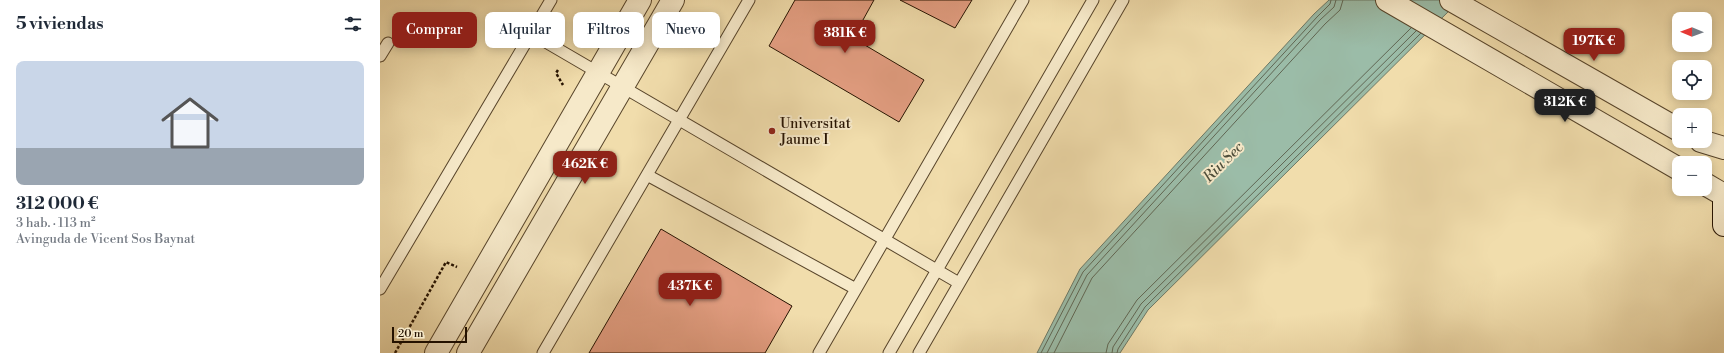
<!DOCTYPE html>
<html lang="es">
<head>
<meta charset="utf-8">
<style>
	:root { --surface:#fff; --page:#f2f2f3; --text:#1f2937; --muted:#747a83; --accent:#8f2418 }
	body { margin:0; font-family:"Libre Bodoni",serif; background:var(--page); color:var(--text); height:100vh; display:flex; flex-direction:column; font-size:15px; white-space:nowrap }
	* { box-sizing:border-box; margin:0 }
	p { font-size:13px; color:var(--muted) }
	.icon { flex:none; width:22px; height:22px; fill:none; stroke:currentColor; stroke-width:2; stroke-linecap:round; stroke-linejoin:round }
	.map { position:relative; flex:1; overflow:hidden }
	.side { display:flex; flex-direction:column; background:var(--surface); width:380px }
	.side>* { flex:none }
	.top-card { position:absolute; left:12px; top:12px; width:380px; height:36px; display:flex; gap:8px }
	.needle { width:26px; rotate:271deg }
	.fabs { position:absolute; left:1292px; top:12px; display:grid; gap:8px }
	.fabs a { display:grid; place-items:center; width:40px; height:40px; border-radius:8px; background:var(--surface); box-shadow:0 2px 10px #0003; font-size:20px }
	.scale { position:absolute; left:12px; bottom:10px; width:75px; box-sizing:border-box; padding-left:4px; border:2px solid #251200; border-top:0; font-size:11px; line-height:14px; white-space:nowrap; color:#251200; -webkit-text-stroke:3px #f6e9c9; paint-order:stroke }
	.price { position:absolute; translate:-50% -34px; padding:0 9px; border-radius:8px; background:var(--accent); color:#fff; font-size:13px; line-height:26px; filter:drop-shadow(0 1px 2px #0008) }
	.price::after { content:''; position:absolute; left:50%; top:24px; width:12px; height:9px; margin-left:-6px; background:inherit; clip-path:polygon(0 0,100% 0,50% 100%) }
	.price.active { background:#222; color:#fff }
	ul { padding:0; list-style:none }
	li { display:grid; align-content:center; gap:8px; height:212px; padding:0 16px }
	li span { display:grid; place-items:center; height:124px; border-radius:8px; color:#555 }
	li>.icon { margin-inline-start:auto }
	span .icon { width:72px; height:72px; fill:#fffc; stroke-width:1 }
	li b { font-size:17px }
	h2 { display:flex; justify-content:space-between; align-items:center; height:48px; padding:0 16px; font-size:17px }
	.tag { padding:0 14px; border-radius:8px; background:var(--surface); box-shadow:0 2px 10px #0003; font-size:14px; line-height:36px }
	.tag.active { background:var(--accent); color:#fff }
	main { display:flex; flex:1; min-height:0 }
	.map>svg:first-child { display:block }
	.water { fill:#9bbca8; stroke:#6c7865 }
	.lines { fill:none; stroke-linecap:round; stroke-linejoin:round }
	.shore { stroke:#606754; stroke-width:1 }
	.building { fill:#e6a084; stroke:#251200 }
	.service-casing { stroke:#58452b; stroke-width:13 }
	.minor-casing { stroke:#58452b; stroke-width:24 }
	.tertiary-casing { stroke:#58452b; stroke-width:24 }
	.secondary-casing { stroke:#251200; stroke-width:24 }
	.path { stroke:#251200; stroke-width:2.5; stroke-dasharray:3 2; stroke-linecap:butt }
	.service { stroke:#f6e9c9; stroke-width:11 }
	.minor { stroke:#f6e9c9; stroke-width:22 }
	.tertiary { stroke:#f6e9c9; stroke-width:22 }
	.secondary { stroke:#f6e9c9; stroke-width:22 }
	.poi-dot { fill:#8f2418; stroke:#f6e9c9; stroke-width:1.5 }
	.labels { text-anchor:middle; stroke-width:4; stroke-linejoin:round; paint-order:stroke }
	.poi-label { font-size:14px; fill:#251200; stroke:#f6e9c9; text-anchor:start }
	.water-label { font-size:15px; font-style:italic; fill:#4e4e3b; stroke:#f6e9c9 }
</style>
</head>
<body>
<main>
<section class="side">
<h2>5 viviendas<svg class="icon" aria-label="filters" viewBox="0 0 24 24"><path d="M4 7h16M4 17h16"/><circle cx="9" cy="7" r="2"/><circle cx="15" cy="17" r="2"/></svg></h2>
<ul>
<li><span style="background:linear-gradient(#c9d6e8 70%,#9aa5b1 0)"><svg class="icon" aria-label="home" viewBox="0 0 24 24"><path d="M3 11l9-7 9 7M6 9v11h12V9"/></svg></span><div><b>312 000 €</b><p>3 hab. · 113 m²</p><p>Avinguda de Vicent Sos Baynat</p></div></li>
</ul>
</section>
<div class="map">
<svg width="1344" height="353" viewBox="0 0 1344 353">
	<rect width="100%" height="100%" fill="#f1ddac"/>
	<filter id="stains"><feTurbulence type="fractalNoise" baseFrequency=".005" numOctaves="4"/><feColorMatrix values="0 0 0 0 .2 0 0 0 0 .09 0 0 0 0 .02 0 0 0 .5 -.17"/></filter>
	<radialGradient id="worn" r=".72"><stop offset=".6" stop-color="#630" stop-opacity="0"/><stop offset="1" stop-color="#630" stop-opacity=".3"/></radialGradient>
	<path class="water" d="M949,0H1080L768,310L740,353H657L700,269L934,14Z"/>
	<g class="lines">
		<path class="shore" d="M661,353L703,272L937,17L950,4L951,0
			M667,353L707,275L940,20L954,7L956,0
			M674,353L712,278L945,24L960,10L963,0
			M726,353L728,344L757,300L1031,28
			M732,353L733,347L761,304L1036,31
			M737,353L738,349L765,307L1041,33"/>
	</g>
	<path class="building" d="M415,0H494L473,38L544,80L519,122L389,46Z
		M520,0H592L575,28Z
		M281,229L412,306L385,353H209Z"/>
	<g class="lines">
		<defs>
			<path id="service" d="M152,34L579,283
				M0,56L8,43
				M267,175L476,289
				M0,289L171,0
				M163,353L369,0
				M439,353L643,0
				M509,353L713,0
				M539,353L743,0"/>
			<path id="minor" d="M56,353L260,0
				M88,353L293,0"/>
			<path id="tertiary" d="M1007,0L1299,169
				M1071,0L1299,130
				M1321,141L1344,148
				M1325,184L1344,195"/>
			<path id="secondary" d="M1344,195V225"/>
		</defs>
		<use href="#service" class="service-casing"/>
		<use href="#minor" class="minor-casing"/>
		<use href="#tertiary" class="tertiary-casing"/>
		<use href="#secondary" class="secondary-casing"/>
		<path class="path" d="M196,38L200,30L216,29
			M178,70L176,73L183,85
			M15,353L66,262L77,267"/>
		<use href="#service" class="service"/>
		<use href="#minor" class="minor"/>
		<use href="#tertiary" class="tertiary"/>
		<use href="#secondary" class="secondary"/>
	</g>
	<circle class="poi-dot" cx="392" cy="131" r="4"/>
	<g class="labels">
		<g class="poi-label">
			<text x="400" y="128">Universitat<tspan x="400" dy="16">Jaume I</tspan></text>
		</g>
		<g class="water-label">
			<text transform="translate(843 162) rotate(-45)" y="5">Riu Sec</text>
		</g>
	</g>
	<rect width="100%" height="100%" filter="url(#stains)"/>
	<rect width="100%" height="100%" fill="url(#worn)"/>
</svg>
<div class="fabs">
<a><svg class="needle" viewBox="-14 -14 28 28"><path d="M0-13l5 13h-10z" fill="#e53935"/><path d="M0 13l5-13h-10z" fill="#747a83"/></svg></a>
<a><svg class="icon" aria-label="locate" viewBox="0 0 24 24"><circle cx="12" cy="12" r="6"/><path d="M12 2v4M12 18v4M2 12h4M18 12h4"/></svg></a>
<a>+</a>
<a>−</a>
</div>
<div class="scale">20 m</div>
<b class="price" style="left:465px;top:54px">381K €</b>
<b class="price" style="left:1214px;top:62px">197K €</b>
<b class="price active" style="left:1185px;top:123px">312K €</b>
<b class="price" style="left:205px;top:185px">462K €</b>
<b class="price" style="left:310px;top:307px">437K €</b>
<div class="top-card">
<a class="tag active">Comprar</a>
<a class="tag">Alquilar</a>
<a class="tag">Filtros</a>
<a class="tag">Nuevo</a>
</div>
</div>
</main>
</body>
</html>
